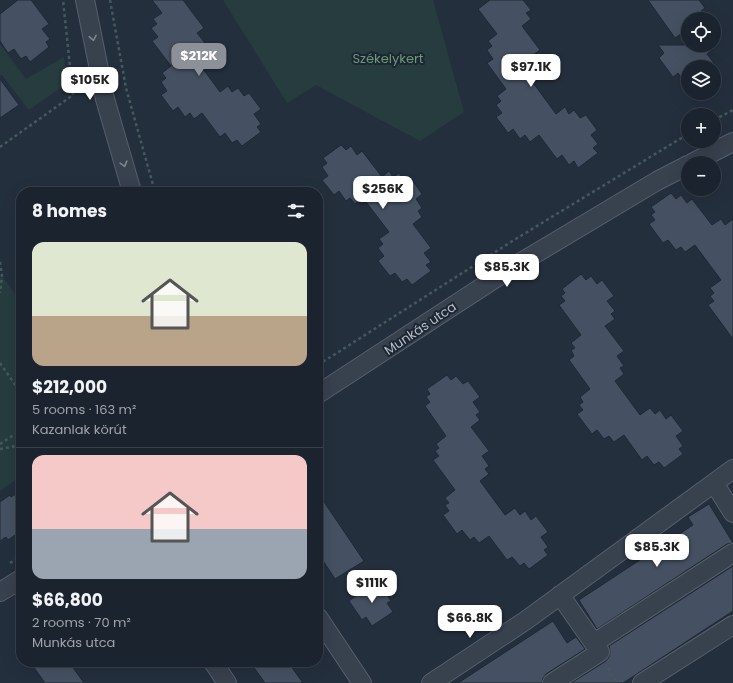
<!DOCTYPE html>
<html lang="en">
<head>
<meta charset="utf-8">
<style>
	:root { --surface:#1b232e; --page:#242b36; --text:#f1f3f6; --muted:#a0a4aa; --line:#39404a; --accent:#8c9099 }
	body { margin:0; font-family:Poppins,sans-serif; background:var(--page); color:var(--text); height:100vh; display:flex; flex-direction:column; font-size:15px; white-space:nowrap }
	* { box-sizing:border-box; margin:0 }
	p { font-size:13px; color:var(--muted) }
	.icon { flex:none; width:22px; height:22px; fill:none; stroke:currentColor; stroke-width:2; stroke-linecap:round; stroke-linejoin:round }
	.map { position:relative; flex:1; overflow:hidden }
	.drawer { position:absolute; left:16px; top:187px; width:307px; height:480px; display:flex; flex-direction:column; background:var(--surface); border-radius:16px; box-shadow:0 4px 16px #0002,0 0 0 1px var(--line) }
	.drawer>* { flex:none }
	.fabs { position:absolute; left:681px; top:12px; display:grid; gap:8px }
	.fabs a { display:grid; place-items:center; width:40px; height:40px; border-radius:50%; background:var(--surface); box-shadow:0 4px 16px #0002,0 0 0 1px var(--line); font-size:20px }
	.price { position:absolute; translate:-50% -34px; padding:0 9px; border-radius:8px; background:#fff; color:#222; font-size:13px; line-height:26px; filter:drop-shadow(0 1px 2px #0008) }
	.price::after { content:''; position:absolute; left:50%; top:24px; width:12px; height:9px; margin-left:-6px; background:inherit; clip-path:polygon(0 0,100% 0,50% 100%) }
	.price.active { background:var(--accent); color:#fff }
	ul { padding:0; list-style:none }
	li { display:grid; align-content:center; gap:8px; height:212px; padding:0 16px }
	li+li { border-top:1px solid var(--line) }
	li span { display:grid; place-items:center; height:124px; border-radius:12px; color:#555 }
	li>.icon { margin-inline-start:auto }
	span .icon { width:72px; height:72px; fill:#fffc; stroke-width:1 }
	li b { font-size:17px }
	h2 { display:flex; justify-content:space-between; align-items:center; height:48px; padding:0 16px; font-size:17px }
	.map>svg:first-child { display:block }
	.green { fill:#263c3f }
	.building { fill:#455162; stroke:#1f2835 }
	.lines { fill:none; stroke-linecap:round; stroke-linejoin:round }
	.minor-casing { stroke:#565f6c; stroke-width:20 }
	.path { stroke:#44595c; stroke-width:2.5; stroke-dasharray:3 3; stroke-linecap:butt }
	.minor { stroke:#38414e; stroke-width:18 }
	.oneway { stroke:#7c8592 }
	.labels { text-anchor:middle; stroke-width:4; stroke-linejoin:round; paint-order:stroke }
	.park-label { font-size:13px; fill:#6b9a76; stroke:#1d2633 }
	.street-label { font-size:13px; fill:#b4bcc9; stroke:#1d2633 }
</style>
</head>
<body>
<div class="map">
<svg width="733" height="683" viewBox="0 0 733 683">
	<rect width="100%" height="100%" fill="#242f3e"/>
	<path class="green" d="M223,0H433L464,112L420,141L316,85L287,103Z
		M0,44L26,79L64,57L66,84L29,110L2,75L0,76Z
		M2,276L21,302V476L0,491V278Z"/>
	<path class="building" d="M18,0H31L49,24L42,29L50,39L46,42L49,47L30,62L26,56L21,59L14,49L8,53L0,41V14Z
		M152,0H183L204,28L197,33L205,43L201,46L204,51L195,58L220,92L228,86L232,92L238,88L244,96L249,93L261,109L254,114L261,124L257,127L261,132L242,146L237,140L232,143L225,133L220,137L202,113L194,119L190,113L185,117L178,107L173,111L161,95L167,91L161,82L166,78L162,73L171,66L152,41L158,37L151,28L157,24L153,19L162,13Z
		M490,0H523L531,10L526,13L531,19L522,26L540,50L533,55L540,64L536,67L540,73L531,80L556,114L565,107L569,114L574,110L580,118L586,115L597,130L591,135L598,144L593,148L598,153L578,168L574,161L569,165L562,155L557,159L539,135L530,142L525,135L520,139L513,129L508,133L496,117L502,113L496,105L501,101L497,96L506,89L487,63L493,59L487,50L492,46L488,41L497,34L478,9Z
		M648,0H699L705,8L701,11L705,17L702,19H688V29L675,38Z
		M658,45H718L707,54L717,67H688V86L678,73L673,77L659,58L664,53Z
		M0,79L19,105L0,118Z
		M341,145L346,150L351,146L357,155L362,151L382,177L389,171L393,177L399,173L405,181L410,177L422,194L416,199L422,208L418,211L422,217L413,224L431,248L424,253L431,262L426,265L431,271L412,285L407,279L402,282L395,273L390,276L378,261L384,256L378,248L383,244L379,239L389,232L363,198L355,204L350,198L346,201L339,191L334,195L322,180L328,176L322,167L327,163L323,158Z
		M671,193L676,199L681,195L687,203L692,199L712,225L721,219L725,225L733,219V339L708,305L714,301L710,296L714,293L710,288L721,280L695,245L685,252L681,247L676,250L668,240L663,243L649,224L655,220L651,215L655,212L651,207Z
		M581,274L586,280L591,276L597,284L602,280L614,296L607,301L615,311L611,314L615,319L605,326L624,351L617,356L624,366L620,368L624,374L615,381L640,415L650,408L655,414L660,410L666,419L671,415L683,431L676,436L683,446L679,449L683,454L664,468L659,462L654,465L647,456L642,460L624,435L614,442L609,436L604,439L597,430L592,434L577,414L583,410L579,405L583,402L580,397L590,389L569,360L574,356L571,350L575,348L571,343L581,335L559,305L565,301L561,296L565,293L562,289Z
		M447,375L451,380L456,376L463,384L468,381L480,397L473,402L480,412L476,415L480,420L471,427L489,451L482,456L489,466L485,469L489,474L480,481L505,515L515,508L520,515L525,511L531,520L536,516L548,532L541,537L548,547L544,550L548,555L529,569L524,563L520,566L512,557L507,560L489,536L479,543L474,537L470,540L462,530L457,534L443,515L449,511L445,505L449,503L445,498L455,490L433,460L439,456L435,451L439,448L436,444L446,436L425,406L430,402L426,397L430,394L427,389Z
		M21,491V531L8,540L6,537L0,541V502L10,495L11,497Z
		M318,493L364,561L335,579L318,553Z
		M709,504L733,543L727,544L597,629L579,600L693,525L688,517Z
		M733,566V611L623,683H571L606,661L609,657L610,652L609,646Z
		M377,580L391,601L387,603L393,612L372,626L366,617L362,620L349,601Z
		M553,621L567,643L576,637L585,649L546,674L543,678L542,683H458Z
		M30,662H69L84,683H45Z
		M250,662H288L303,683H265Z"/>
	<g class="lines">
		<defs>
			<path id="minor" d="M85,0L105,99L132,192
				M692,163L733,142
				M318,394L508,270L657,181L688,165
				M714,483L733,513
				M0,592L21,579
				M318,617L362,683
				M594,643L733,553
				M213,662L227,683
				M431,683L525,621L733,469
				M552,683L600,652L560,595
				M642,683L733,625"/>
		</defs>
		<use href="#minor" class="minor-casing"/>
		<path class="path" d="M110,0L126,88L155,192
			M714,120L733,110
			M0,147L73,95L63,0
			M0,262L2,276L0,293
			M0,363L21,393
			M318,365L514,240L688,134
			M0,444L21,430
			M0,449L21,445
			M10,563L21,556
			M608,668L617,683"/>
		<use href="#minor" class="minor"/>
	</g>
	<defs><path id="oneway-chevron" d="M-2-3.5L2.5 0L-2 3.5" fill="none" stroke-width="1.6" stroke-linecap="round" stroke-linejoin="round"/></defs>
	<g class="oneway">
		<use href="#oneway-chevron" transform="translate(93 38) rotate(79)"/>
		<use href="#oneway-chevron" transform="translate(124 164) rotate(74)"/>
	</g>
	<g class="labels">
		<g class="park-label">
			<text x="388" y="63">Székelykert</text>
		</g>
		<g class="street-label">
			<text transform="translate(420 328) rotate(-34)" y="5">Munkás utca</text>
		</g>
	</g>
</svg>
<div class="fabs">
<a><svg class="icon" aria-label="locate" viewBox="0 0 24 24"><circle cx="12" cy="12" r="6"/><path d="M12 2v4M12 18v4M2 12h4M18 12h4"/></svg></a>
<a><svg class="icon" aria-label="layers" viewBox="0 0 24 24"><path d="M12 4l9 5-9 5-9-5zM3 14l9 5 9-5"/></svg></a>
<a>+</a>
<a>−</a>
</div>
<b class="price active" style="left:199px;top:77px">$212K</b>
<b class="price" style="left:531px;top:88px">$97.1K</b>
<b class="price" style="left:90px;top:101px">$105K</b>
<b class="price" style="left:383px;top:210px">$256K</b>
<b class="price" style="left:507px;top:288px">$85.3K</b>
<b class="price" style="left:657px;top:568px">$85.3K</b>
<b class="price" style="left:372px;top:604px">$111K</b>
<b class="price" style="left:470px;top:639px">$66.8K</b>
<section class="drawer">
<h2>8 homes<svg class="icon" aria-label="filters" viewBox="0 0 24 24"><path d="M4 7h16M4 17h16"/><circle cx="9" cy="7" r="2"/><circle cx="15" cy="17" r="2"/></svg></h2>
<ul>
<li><span style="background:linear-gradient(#dfe7d0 60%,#b9a48a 0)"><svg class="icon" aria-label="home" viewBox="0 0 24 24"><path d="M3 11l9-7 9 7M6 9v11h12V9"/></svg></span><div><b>$212,000</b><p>5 rooms · 163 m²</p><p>Kazanlak körút</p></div></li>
<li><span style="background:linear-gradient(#f6c9c9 60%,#9aa5b1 0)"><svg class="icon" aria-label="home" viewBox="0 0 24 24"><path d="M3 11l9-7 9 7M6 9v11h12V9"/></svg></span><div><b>$66,800</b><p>2 rooms · 70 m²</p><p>Munkás utca</p></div></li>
</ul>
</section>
</div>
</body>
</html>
